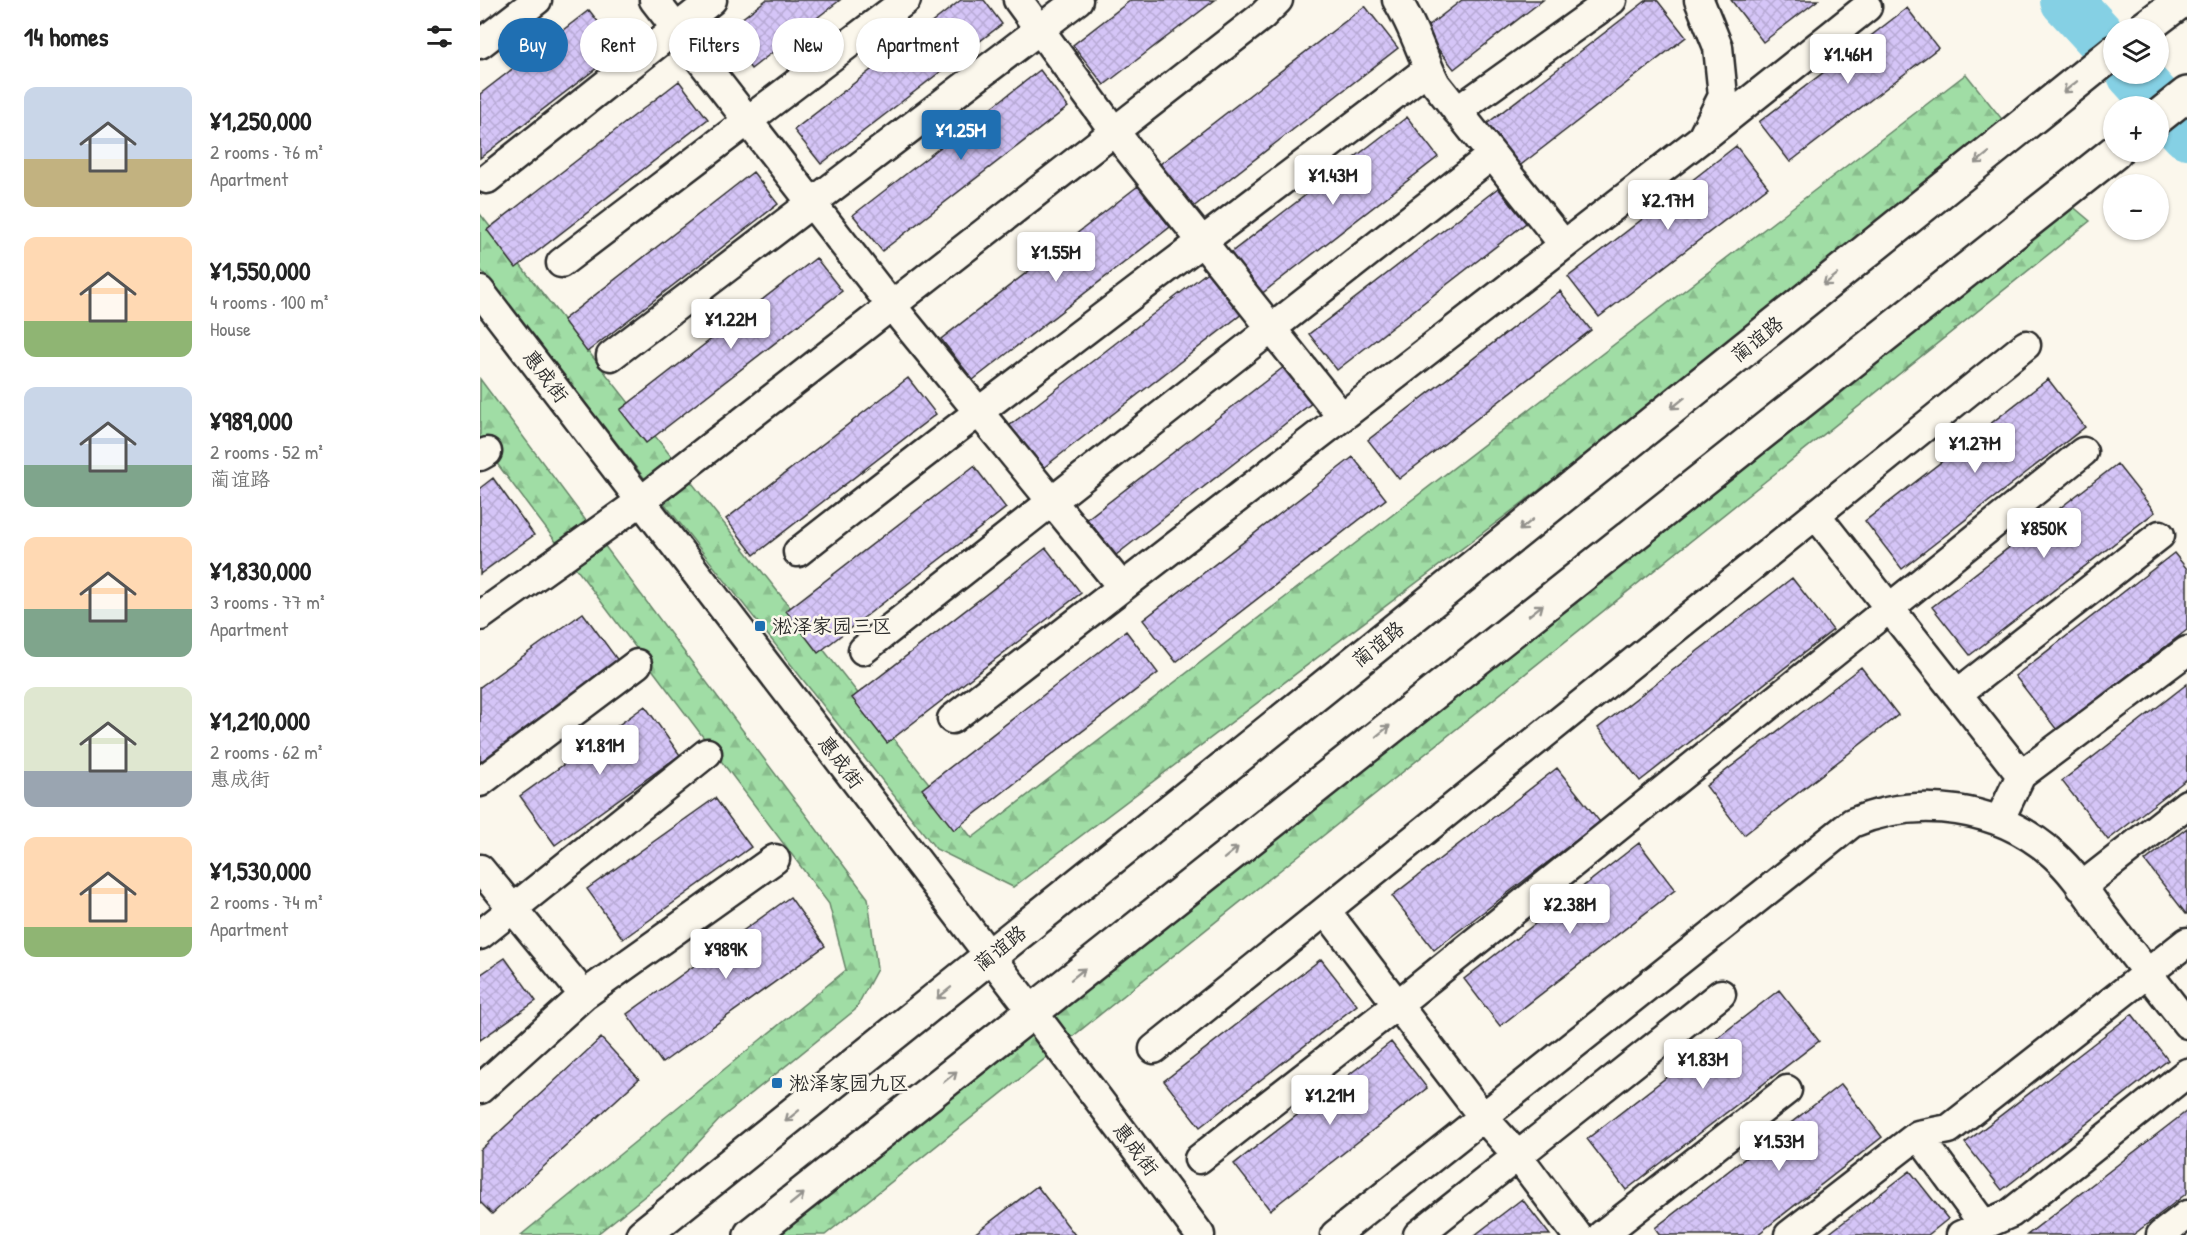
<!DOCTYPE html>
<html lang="en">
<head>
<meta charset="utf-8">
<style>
	:root { --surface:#fff; --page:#f2f2f2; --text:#222; --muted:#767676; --accent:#1f6fb2 }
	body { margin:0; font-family:"Patrick Hand","LXGW WenKai TC",sans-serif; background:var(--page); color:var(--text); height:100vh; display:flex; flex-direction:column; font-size:22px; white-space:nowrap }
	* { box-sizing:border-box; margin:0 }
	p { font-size:20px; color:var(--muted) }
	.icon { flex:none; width:33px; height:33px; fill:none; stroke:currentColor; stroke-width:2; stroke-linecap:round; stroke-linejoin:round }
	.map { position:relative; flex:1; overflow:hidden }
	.side { display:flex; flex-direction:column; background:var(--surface); width:480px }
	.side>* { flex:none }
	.top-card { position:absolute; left:18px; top:18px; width:570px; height:54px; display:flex; gap:12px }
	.fabs { position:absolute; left:1623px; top:18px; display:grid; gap:12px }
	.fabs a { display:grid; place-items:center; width:66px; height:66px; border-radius:50%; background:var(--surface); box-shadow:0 2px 4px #0004; font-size:30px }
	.price { position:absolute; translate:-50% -51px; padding:0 14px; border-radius:6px; background:#fff; color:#222; font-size:20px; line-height:39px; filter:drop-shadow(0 2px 3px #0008) }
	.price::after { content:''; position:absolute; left:50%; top:36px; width:18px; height:14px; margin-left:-9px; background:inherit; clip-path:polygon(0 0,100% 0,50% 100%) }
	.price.on { background:var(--accent); color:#fff }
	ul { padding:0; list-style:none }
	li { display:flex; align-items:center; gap:18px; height:150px; padding:0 24px }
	li span { display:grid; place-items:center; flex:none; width:168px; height:120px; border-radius:12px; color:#555 }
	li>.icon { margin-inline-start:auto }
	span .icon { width:72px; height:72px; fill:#fffc; stroke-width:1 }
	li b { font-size:26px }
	h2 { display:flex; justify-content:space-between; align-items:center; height:72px; padding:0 24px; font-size:26px }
	.chip { padding:0 21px; border-radius:27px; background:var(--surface); box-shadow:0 2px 4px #0004; font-size:21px; line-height:54px }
	.chip.on { background:var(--accent); color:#fff }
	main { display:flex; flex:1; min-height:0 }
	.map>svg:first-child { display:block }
	.forest { fill:url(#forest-firs); stroke:#668468; stroke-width:1.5 }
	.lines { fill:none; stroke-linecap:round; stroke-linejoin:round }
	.river { stroke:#85d0e4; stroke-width:52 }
	.building { fill:url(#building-cross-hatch); stroke:#2b2b2b; stroke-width:1.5 }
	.minor-casing { stroke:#2b2b2b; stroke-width:33 }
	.major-casing { stroke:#2b2b2b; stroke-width:38 }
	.minor { stroke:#fbf7ec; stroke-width:28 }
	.major { stroke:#fbf7ec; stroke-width:33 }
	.oneway { stroke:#93918c }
	.poi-dot { fill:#1f6fb2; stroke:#fbf7ec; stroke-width:2 }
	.labels { text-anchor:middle; stroke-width:5; stroke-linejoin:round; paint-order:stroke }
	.street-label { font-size:20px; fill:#2b2b2b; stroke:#fbf7ec }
	.poi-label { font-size:20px; fill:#2b2b2b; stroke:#fbf7ec; text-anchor:start }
</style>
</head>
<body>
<main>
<section class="side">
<h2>14 homes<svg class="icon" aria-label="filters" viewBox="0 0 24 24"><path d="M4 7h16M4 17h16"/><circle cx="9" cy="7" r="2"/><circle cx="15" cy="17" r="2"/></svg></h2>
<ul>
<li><span style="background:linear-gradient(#c9d6e8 60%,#c2b280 0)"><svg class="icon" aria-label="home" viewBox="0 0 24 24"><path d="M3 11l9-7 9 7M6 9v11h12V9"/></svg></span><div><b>¥1,250,000</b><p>2 rooms · 76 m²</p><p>Apartment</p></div></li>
<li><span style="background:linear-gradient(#ffd9b3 70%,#8fb573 0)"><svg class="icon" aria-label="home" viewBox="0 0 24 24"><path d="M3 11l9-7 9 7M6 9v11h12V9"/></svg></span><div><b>¥1,550,000</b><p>4 rooms · 100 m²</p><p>House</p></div></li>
<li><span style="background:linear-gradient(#c9d6e8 65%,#7fa58c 0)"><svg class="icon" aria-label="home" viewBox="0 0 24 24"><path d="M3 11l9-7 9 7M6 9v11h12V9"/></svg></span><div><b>¥989,000</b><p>2 rooms · 52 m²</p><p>蔺谊路</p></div></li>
<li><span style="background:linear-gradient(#ffd9b3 60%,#7fa58c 0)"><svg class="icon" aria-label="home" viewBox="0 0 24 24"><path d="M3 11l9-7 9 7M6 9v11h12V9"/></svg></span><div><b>¥1,830,000</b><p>3 rooms · 77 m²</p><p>Apartment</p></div></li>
<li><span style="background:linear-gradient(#dfe7d0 70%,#9aa5b1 0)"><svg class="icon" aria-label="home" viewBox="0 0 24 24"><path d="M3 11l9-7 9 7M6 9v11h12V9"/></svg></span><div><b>¥1,210,000</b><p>2 rooms · 62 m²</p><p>惠成街</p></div></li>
<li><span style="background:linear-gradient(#ffd9b3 75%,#8fb573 0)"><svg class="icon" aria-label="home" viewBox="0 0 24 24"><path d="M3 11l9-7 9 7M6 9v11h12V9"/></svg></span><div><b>¥1,530,000</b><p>2 rooms · 74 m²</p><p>Apartment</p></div></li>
</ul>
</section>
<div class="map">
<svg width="1707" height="1235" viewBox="0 0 1707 1235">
	<defs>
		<pattern id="forest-firs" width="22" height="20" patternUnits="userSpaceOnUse" patternTransform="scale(1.5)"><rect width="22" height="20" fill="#a0dda5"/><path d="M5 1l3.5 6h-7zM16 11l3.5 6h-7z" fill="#8abe8e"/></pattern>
		<pattern id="building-cross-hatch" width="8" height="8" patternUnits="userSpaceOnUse" patternTransform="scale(1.5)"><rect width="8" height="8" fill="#d5c5f7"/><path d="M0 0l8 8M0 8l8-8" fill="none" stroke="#b7a9d4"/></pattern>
	</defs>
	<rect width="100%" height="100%" fill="#fbf7ec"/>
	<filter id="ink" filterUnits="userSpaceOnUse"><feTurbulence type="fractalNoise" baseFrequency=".0167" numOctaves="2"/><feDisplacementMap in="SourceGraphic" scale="12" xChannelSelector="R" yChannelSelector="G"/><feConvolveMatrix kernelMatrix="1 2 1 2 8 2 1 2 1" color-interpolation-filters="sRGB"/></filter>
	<g filter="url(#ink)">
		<path class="forest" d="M1486,74L1533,133L533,887L456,849L0,269V214L492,838Z
			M1577,193L1610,221L345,1235H257Z
			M0,379L388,898L397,969L375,1010L240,1119L181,1183L116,1235H41L366,970L349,904L0,441Z"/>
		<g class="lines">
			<path class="river" d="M1586,0L1634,52
				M1653,74L1707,133"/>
		</g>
		<path class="building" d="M286,0H360L271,69L243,33Z
			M481,0H504L522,24L341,164L314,130Z
			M651,0H735L624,85L593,45Z
			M982,0H1063L974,69L943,30Z
			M1167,0H1177L1206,37L1033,171L1000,129Z
			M1251,0H1338L1283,42Z
			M885,6L918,48L712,208L679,165Z
			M1427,8L1458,48L1310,162L1279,122Z
			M109,10L140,50L0,158V94Z
			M560,70L588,107L402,251L373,215Z
			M199,81L228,119L36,268L7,230Z
			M927,117L958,157L780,295L749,254Z
			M1256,146L1288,187L1119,317L1088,277Z
			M273,172L298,204L107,352L83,320Z
			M658,186L690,227L493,380L461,339Z
			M1018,188L1046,223L857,370L829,334Z
			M336,258L362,291L166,443L140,410Z
			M730,270L763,313L558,472L525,429Z
			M1080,291L1111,330L919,479L888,440Z
			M805,366L833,402L636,555L607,519Z
			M428,378L456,414L274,555L246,519Z
			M1568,379L1605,427L1422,569L1385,521Z
			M873,457L906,499L696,662L663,620Z
			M1637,464L1675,512L1490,655L1452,607Z
			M494,466L526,508L338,653L306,611Z
			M13,478L54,535L0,574V488Z
			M566,548L601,593L407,743L372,698Z
			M1694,553L1707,569V630L1577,730L1535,676Z
			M1312,578L1353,630L1160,781L1118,728Z
			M103,613L142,666L0,768V687Z
			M646,631L678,673L474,830L442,789Z
			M1381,667L1418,715L1264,835L1226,786Z
			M1707,684V779L1628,840L1582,781Z
			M165,706L200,755L75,845L40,796Z
			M1077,768L1120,822L954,950L912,896Z
			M235,798L271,847L143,939L107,889Z
			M1707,828V914H1706L1665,861Z
			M1159,843L1195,890L1020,1026L984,979Z
			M310,897L345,946L182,1063L147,1014Z
			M25,958L56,1001L0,1040V975Z
			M841,959L877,1005L720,1127L684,1081Z
			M1299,990L1339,1041L1146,1190L1107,1139Z
			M1652,1014L1688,1060L1522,1190L1485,1143Z
			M121,1038L159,1079L12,1214L0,1202V1150Z
			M911,1042L947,1088L790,1210L754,1164Z
			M1361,1084L1402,1137L1277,1235H1180L1175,1228Z
			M1707,1111V1193L1653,1235H1547Z
			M1430,1171L1468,1219L1448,1235H1347Z
			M557,1186L595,1235H493Z
			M1042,1199L1070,1235H995Z"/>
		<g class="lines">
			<defs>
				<path id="minor" d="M174,0L411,305L642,587
					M538,0L634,131L862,417
					M917,0C934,26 942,57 956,84L1084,245
					M0,44L57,0
					M977,111L1132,0
					M1229,133L1387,7
					M7,179L232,0
					M81,263L426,0
					M0,291L552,1011L720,1235
					M131,356L598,0
					M0,456L7,452
					M1336,515L1541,775L1519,821
					M318,552C526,388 738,231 948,69
					M0,616L161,501L782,16L798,0
					M383,650L1012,155
					M1477,694L1680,535
					M472,719L1222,138L1243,96L1238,47L1219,0
					M1541,775L1707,651
					M0,782L157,664
					M0,869L104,995
					M1601,887L1707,804
					M846,911L1003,1117L1038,1156L1097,1235
					M0,935L227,753
					M674,1049L1546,345
					M0,1089L104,995L295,859
					M1438,1135L1504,1225
					M719,1159L918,1004L1603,452
					M855,1235L1372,823C1438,795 1520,806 1574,855C1592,871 1606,892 1620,912C1649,949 1678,987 1707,1024
					M938,1235L1241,994
					M1122,1235L1307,1090
					M1309,1235L1438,1135L1469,1129L1707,942
					M1481,1235L1531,1213L1707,1073
					M1681,1235L1707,1215"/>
				<path id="major" d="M1665,28L1702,0
					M1678,117L1707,94
					M163,1235L1634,52
					M271,1235L1635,152"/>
			</defs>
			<use href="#minor" class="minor-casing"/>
			<use href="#major" class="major-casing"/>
			<use href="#minor" class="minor"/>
			<use href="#major" class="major"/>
		</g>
		<defs><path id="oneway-shaft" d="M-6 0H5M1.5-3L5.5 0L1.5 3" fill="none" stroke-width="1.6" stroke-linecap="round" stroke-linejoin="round" transform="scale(1.5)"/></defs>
		<g class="oneway">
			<use href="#oneway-shaft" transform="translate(1590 87) rotate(141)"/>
			<use href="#oneway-shaft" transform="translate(1502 158) rotate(141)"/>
			<use href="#oneway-shaft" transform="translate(1350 280) rotate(141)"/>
			<use href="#oneway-shaft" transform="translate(1198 403) rotate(141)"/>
			<use href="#oneway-shaft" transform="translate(1046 525) rotate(141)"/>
			<use href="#oneway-shaft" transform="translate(1056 610) rotate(-38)"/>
			<use href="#oneway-shaft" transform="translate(903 731) rotate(-39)"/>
			<use href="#oneway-shaft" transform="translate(751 853) rotate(-39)"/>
			<use href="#oneway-shaft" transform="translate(598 974) rotate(-39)"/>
			<use href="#oneway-shaft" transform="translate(464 993) rotate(141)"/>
			<use href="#oneway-shaft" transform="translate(470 1077) rotate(-39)"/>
			<use href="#oneway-shaft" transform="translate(312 1116) rotate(141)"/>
			<use href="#oneway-shaft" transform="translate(317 1199) rotate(-39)"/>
		</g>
	</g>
	<g class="poi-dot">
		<rect x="274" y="620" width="12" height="12" rx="3"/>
		<rect x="291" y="1077" width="12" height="12" rx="3"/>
	</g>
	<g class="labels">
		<g class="street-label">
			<text transform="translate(1277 339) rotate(-39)" y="7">蔺谊路</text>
			<text transform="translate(66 376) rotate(53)" y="7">惠成街</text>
			<text transform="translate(898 644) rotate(-39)" y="7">蔺谊路</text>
			<text transform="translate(361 762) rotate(53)" y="7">惠成街</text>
			<text transform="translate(520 948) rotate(-39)" y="7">蔺谊路</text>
			<text transform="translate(656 1149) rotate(53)" y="7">惠成街</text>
		</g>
		<g class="poi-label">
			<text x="292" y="633">淞泽家园三区</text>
			<text x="309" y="1090">淞泽家园九区</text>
		</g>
	</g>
</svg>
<div class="fabs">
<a><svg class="icon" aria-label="layers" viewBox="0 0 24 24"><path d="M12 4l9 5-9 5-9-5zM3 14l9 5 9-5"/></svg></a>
<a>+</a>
<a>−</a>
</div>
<b class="price" style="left:1368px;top:85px">¥1.46M</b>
<b class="price on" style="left:481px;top:161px">¥1.25M</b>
<b class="price" style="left:853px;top:206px">¥1.43M</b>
<b class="price" style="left:1188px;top:231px">¥2.17M</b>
<b class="price" style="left:576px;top:283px">¥1.55M</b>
<b class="price" style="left:251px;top:350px">¥1.22M</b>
<b class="price" style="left:1495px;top:474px">¥1.27M</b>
<b class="price" style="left:1564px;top:559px">¥850K</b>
<b class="price" style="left:120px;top:776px">¥1.81M</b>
<b class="price" style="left:1090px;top:935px">¥2.38M</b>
<b class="price" style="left:246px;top:980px">¥989K</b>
<b class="price" style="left:1223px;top:1090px">¥1.83M</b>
<b class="price" style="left:850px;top:1126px">¥1.21M</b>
<b class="price" style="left:1299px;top:1172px">¥1.53M</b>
<div class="top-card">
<a class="chip on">Buy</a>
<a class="chip">Rent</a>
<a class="chip">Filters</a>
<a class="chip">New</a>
<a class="chip">Apartment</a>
</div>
</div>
</main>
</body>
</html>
